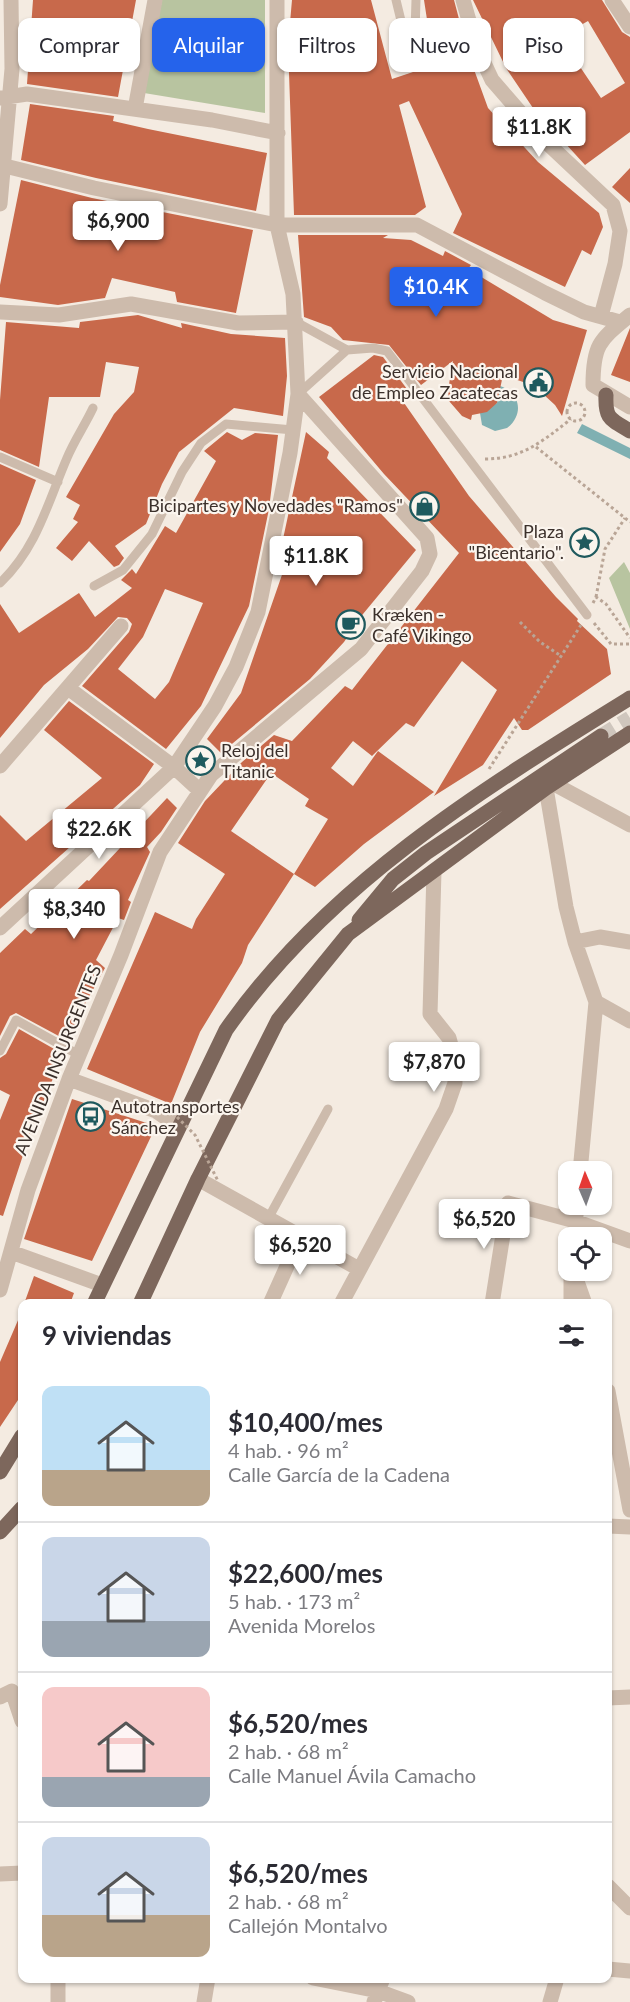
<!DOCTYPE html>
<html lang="es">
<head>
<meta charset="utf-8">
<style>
	:root { --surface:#fff; --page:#f2f2f3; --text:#2b2b33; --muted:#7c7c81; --line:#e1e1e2; --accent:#2563eb }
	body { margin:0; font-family:Lato,sans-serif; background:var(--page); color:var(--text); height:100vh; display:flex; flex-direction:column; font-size:22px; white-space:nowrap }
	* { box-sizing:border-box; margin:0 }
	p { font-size:20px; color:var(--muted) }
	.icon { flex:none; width:33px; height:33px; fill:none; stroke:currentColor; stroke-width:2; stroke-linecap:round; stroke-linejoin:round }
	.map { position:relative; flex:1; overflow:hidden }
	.drawer { position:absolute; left:18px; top:1299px; width:594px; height:684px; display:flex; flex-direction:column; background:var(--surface); border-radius:12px; box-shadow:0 2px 4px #0004 }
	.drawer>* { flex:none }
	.top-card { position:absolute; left:18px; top:18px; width:594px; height:54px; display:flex; gap:12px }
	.needle { width:39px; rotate:358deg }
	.tools { position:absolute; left:558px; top:1161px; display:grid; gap:12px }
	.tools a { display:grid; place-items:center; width:54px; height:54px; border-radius:12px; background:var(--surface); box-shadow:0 2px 4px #0004; font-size:30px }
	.price { position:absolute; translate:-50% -51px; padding:0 14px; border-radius:6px; background:#fff; color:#222; font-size:20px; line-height:39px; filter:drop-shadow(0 2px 3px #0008) }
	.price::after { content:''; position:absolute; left:50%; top:36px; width:18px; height:14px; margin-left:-9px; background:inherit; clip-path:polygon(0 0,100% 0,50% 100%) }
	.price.active { background:var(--accent); color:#fff }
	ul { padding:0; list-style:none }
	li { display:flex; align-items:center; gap:18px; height:150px; padding:0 24px }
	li+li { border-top:2px solid var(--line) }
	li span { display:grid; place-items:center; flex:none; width:168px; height:120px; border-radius:12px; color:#555 }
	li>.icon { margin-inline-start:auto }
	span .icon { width:72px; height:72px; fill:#fffc; stroke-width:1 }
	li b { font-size:26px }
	h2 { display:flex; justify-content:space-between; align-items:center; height:72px; padding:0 24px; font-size:26px }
	.pill { padding:0 21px; border-radius:12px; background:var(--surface); box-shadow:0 2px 4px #0004; font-size:21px; line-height:54px }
	.pill.active { background:var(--accent); color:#fff }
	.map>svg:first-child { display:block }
	.green { fill:#b8c4a0 }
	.water { fill:#7fb0b2 }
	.building { fill:#c8694b; fill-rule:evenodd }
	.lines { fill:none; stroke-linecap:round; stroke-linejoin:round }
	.primary-tunnel { stroke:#cfc6bd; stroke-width:15; stroke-dasharray:15 8; stroke-linecap:butt }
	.path { stroke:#b9a596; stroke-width:3; stroke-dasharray:3 3; stroke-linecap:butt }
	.lane { stroke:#cdbbac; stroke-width:9 }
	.street { stroke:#cdbbac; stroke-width:15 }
	.primary { stroke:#7d675c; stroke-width:15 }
	.path-bridge { stroke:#b9a596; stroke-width:3; stroke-dasharray:3 3; stroke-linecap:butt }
	.labels { text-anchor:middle; stroke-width:4.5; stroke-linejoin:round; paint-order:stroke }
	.poi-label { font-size:18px; fill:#3b302b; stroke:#fbf5ee; text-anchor:end }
	.street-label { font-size:18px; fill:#3b302b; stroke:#fbf5ee }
</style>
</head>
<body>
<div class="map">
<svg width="630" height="2002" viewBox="0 0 630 2002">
	<rect width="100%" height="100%" fill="#f4ebe1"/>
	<path class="green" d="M162,0H265V113L144,93Z
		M624,562L630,573V629L609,578Z"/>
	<path class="water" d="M500,386C521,393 524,415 507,428L495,431L482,425L480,413L497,403Z
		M582,424L630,448V459L577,433Z"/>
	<path class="building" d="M33,0H136L118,97L27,84Z
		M292,0H371L392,79L434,65L424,0H454L468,53L488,108L538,162L599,213L603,227L591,255L582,250L565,287L453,233L462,214L409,101L399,105L426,207L415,215H294L288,45Z
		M473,0H602L622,32L630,37V132L585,165L533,108L506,68ZM588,21L625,83L601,98L560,37Z
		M30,104L114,116L113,121L148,129L267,153L256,211L96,178L21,160Z
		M630,168V203L612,187Z
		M21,180L92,198L253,230L236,313L177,302L175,292L112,278L105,298L58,305L0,297V285Z
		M298,235H388L383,238L411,240L443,256L445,251L471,265L468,269L553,320L587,330L562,416L555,405L543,394L526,383L503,375L497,403L487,412L472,415L471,420L462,416L449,401L448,390L453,361L421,385L389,345L343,340L331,327L304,317Z
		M138,315L182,328L181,323L231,334L285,338L287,376L283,416L234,408L179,452L162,484L146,524L115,546L124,558L119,565L114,567L89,541L72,561L56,548L78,522L73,519L80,505L66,497L114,414L134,392L139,367L106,362L100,397H49L39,467L0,450V400L6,322L79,328L80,322Z
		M630,328V382L611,375Z
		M374,355L383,357L410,393L402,400L469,496L556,597L578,619L577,621L607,649L611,674L528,730H522L514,718L483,765L434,796L497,690L462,661L414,727L406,723L372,756L353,741L331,768L353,786L378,751L434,792L364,844L315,887L294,874L248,945L242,963L200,1032L171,1104L87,1069L155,912L192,929L196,919L225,874L178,843L205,801L242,762L274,735L292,741L345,686L352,690L459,553L384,474L319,397ZM271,773L309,799L305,806L328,819L294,874L231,831Z
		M227,432L242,440L255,433L278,435L269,509L249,606L201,706L166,749L82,686L129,632L132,624L127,618L118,617L88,649L44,685L0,738V604L19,633L79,593L95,617L132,588L121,580L132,569L136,574L165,526L176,533L216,461L204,451ZM165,589L203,603L169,682L155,699L118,669L143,637Z
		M306,432L329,452L327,458L416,550L363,614L344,642L310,679L221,753L207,739L241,693L284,569L277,567Z
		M0,464L36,480L20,524L0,552Z
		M69,701L154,764L140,785L0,909V815L26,841L102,778L44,730Z
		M167,798L177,808L161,832L147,847L150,852L128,900L131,902L124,920L118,918L96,960L105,968L84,1006L68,1041L16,1013L10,1016L0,1036V953L25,929L31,934L87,880L89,881Z
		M19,1029L63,1054L29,1137L3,1216L0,1215V1120L10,1095L0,1090V1058L6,1054Z
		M72,1099L156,1126L92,1261L24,1239Z
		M34,1276L74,1293L70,1304H24Z
		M22,1311V1394L0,1427V1362Z"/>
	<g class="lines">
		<path class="primary-tunnel" d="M601,736L630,718"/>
		<path class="path" d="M567 412a9 9 0 1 1 18 0a9 9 0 1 1-18 0Z
			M536,447L630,522
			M485,459C522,459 543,441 571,419
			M596,597L605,549L625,518
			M593,603L596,597L606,604L630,638
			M520,622L540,642L561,656
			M594,623L611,644H630
			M489,769L581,625"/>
		<path class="lane" d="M396,0L404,33L410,34L415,32L416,0
			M296,322L347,350L373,348L387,351L587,615
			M298,394L347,350
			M0,457L58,482
			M0,583C37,548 48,502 67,458C74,441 85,425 93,408
			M94,586L123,570L152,534L182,472L201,443L226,424L293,430
			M0,1051L16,1020L79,1055
			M269,1217L328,1109"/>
		<path class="street" d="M463,0L477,48L492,80L545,141L613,205L620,231L615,264L601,316
			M612,0L630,27
			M0,98L27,94L212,120L278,133
			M135,109L155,0
			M5,166L94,188L277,225H417L545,293L584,312L620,322
			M0,204L12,69L11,0
			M0,312L59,315L131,304L238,323L296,322
			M630,315C600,340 593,344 593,385L630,407
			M68,688L174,767L199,790
			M0,766L121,626
			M554,784L630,825
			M546,788L566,907L575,942L596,1002L580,1172
			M0,928L174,767L215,706L236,667L258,612L290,453L298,394L293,294L277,225V0
			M575,942L600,937L630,942
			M596,1002L630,1021
			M69,1079L156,1111L178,1126
			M198,1179L359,1269
			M574,1238L577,1204
			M11,1252L102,1285
			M573,1270L585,1304
			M571,1276V1304
			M0,1290L28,1190L69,1079L121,955L160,852L211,775L361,649L422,571L430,554L427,538L298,394
			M270,1304L301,1235
			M341,1304L446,1109L455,1083L454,1056L449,1038L430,1014L434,871
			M492,1304L508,1203L575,1221L630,1241
			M608,1391L630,1510
			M608,1526L630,1527
			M0,1697L12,1691L22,1721
			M608,1698L630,1697
			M0,1874L22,1873
			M608,1886L630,1908
			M608,1969L630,1971
			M58,1978V2002
			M313,1978L378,1991L408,2002
			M204,2002L208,1978
			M374,2002L383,1978
			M550,2002L557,1978"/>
		<path class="primary" d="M606,395C605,419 610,419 630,431
			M359,920L393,879L426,853L601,736
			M94,1304L226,1030C328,884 481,790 630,698
			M140,1304L198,1179L278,1020L348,934L546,788L630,733
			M0,1472L22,1436
			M0,1532L22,1508"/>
		<path class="path-bridge" d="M156,1111L170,1110L195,1135L218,1181"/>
	</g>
	<defs>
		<symbol id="civic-ring" viewBox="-11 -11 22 22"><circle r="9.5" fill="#fbf5ee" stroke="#1f5a5e" stroke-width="1.5"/><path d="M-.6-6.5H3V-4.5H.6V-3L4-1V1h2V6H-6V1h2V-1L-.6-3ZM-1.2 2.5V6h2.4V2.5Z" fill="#1f5a5e"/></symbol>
		<symbol id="shop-ring" viewBox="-11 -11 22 22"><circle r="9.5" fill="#fbf5ee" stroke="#1f5a5e" stroke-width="1.5"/><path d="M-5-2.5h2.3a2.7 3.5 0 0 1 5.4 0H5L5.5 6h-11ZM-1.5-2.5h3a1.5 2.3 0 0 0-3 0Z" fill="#1f5a5e"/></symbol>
		<symbol id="sight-ring" viewBox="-11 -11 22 22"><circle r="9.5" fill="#fbf5ee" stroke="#1f5a5e" stroke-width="1.5"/><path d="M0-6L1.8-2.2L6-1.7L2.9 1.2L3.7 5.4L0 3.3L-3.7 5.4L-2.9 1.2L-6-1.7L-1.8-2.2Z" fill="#1f5a5e"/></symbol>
		<symbol id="cafe-ring" viewBox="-11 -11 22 22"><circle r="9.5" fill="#fbf5ee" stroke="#1f5a5e" stroke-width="1.5"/><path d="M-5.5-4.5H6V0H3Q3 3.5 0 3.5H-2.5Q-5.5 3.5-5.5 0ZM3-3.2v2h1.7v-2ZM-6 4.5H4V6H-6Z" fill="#1f5a5e"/></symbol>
		<symbol id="bus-ring" viewBox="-11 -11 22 22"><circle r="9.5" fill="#fbf5ee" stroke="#1f5a5e" stroke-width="1.5"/><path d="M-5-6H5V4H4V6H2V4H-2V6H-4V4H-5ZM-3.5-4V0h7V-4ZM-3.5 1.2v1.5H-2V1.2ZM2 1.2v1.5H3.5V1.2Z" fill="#1f5a5e"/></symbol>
	</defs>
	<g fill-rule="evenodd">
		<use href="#civic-ring" x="522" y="366" width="33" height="33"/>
		<use href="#shop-ring" x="408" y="490" width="33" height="33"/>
		<use href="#sight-ring" x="568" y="526" width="33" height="33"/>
		<use href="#cafe-ring" x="334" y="608" width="33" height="33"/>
		<use href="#sight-ring" x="184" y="744" width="33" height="33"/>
		<use href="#bus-ring" x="74" y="1100" width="33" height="33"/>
	</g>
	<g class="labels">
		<g class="poi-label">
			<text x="518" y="378">Servicio Nacional<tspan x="518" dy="21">de Empleo Zacatecas</tspan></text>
			<text x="403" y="512">Bicipartes y Novedades "Ramos"</text>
			<text x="564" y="538">Plaza<tspan x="564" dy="21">"Bicentario".</tspan></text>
			<text x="372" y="621" text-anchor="start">Kræken -<tspan x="372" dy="21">Café Vikingo</tspan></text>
			<text x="221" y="757" text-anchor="start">Reloj del<tspan x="221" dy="21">Titanic</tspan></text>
			<text x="111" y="1113" text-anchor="start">Autotransportes<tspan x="111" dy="21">Sánchez</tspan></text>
		</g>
		<g class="street-label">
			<text transform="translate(58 1060) rotate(-68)" y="6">AVENIDA INSURGENTES</text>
		</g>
	</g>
</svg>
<div class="tools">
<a><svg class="needle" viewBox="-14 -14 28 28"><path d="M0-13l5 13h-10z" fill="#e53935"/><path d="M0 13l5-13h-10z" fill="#7c7c81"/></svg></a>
<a><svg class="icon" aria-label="locate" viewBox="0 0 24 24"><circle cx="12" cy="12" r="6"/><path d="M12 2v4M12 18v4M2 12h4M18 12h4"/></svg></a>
</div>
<b class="price" style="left:539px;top:158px">$11.8K</b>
<b class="price" style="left:118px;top:252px">$6,900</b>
<b class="price active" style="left:436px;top:318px">$10.4K</b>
<b class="price" style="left:316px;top:587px">$11.8K</b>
<b class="price" style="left:99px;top:860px">$22.6K</b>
<b class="price" style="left:74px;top:940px">$8,340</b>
<b class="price" style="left:434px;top:1093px">$7,870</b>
<b class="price" style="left:484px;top:1250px">$6,520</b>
<b class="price" style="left:300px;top:1276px">$6,520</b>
<div class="top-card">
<a class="pill">Comprar</a>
<a class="pill active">Alquilar</a>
<a class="pill">Filtros</a>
<a class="pill">Nuevo</a>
<a class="pill">Piso</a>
</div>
<section class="drawer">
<h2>9 viviendas<svg class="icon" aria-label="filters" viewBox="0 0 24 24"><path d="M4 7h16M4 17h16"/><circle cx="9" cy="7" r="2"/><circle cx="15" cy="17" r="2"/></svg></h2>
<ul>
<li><span style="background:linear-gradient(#bfe0f5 70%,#b9a48a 0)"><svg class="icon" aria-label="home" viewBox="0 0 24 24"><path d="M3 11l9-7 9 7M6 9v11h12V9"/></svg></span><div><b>$10,400/mes</b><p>4 hab. · 96 m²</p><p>Calle García de la Cadena</p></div></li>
<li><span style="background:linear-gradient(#c9d6e8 70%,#9aa5b1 0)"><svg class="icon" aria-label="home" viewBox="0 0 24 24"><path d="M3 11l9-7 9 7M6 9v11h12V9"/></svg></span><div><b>$22,600/mes</b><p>5 hab. · 173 m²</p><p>Avenida Morelos</p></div></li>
<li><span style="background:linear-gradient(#f6c9c9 75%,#9aa5b1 0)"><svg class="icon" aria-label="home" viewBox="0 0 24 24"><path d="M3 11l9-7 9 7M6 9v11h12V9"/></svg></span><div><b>$6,520/mes</b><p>2 hab. · 68 m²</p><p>Calle Manuel Ávila Camacho</p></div></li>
<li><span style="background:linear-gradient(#c9d6e8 65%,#b9a48a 0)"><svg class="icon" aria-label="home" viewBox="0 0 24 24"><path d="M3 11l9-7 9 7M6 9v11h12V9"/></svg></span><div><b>$6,520/mes</b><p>2 hab. · 68 m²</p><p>Callejón Montalvo</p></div></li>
</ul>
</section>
</div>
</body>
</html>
